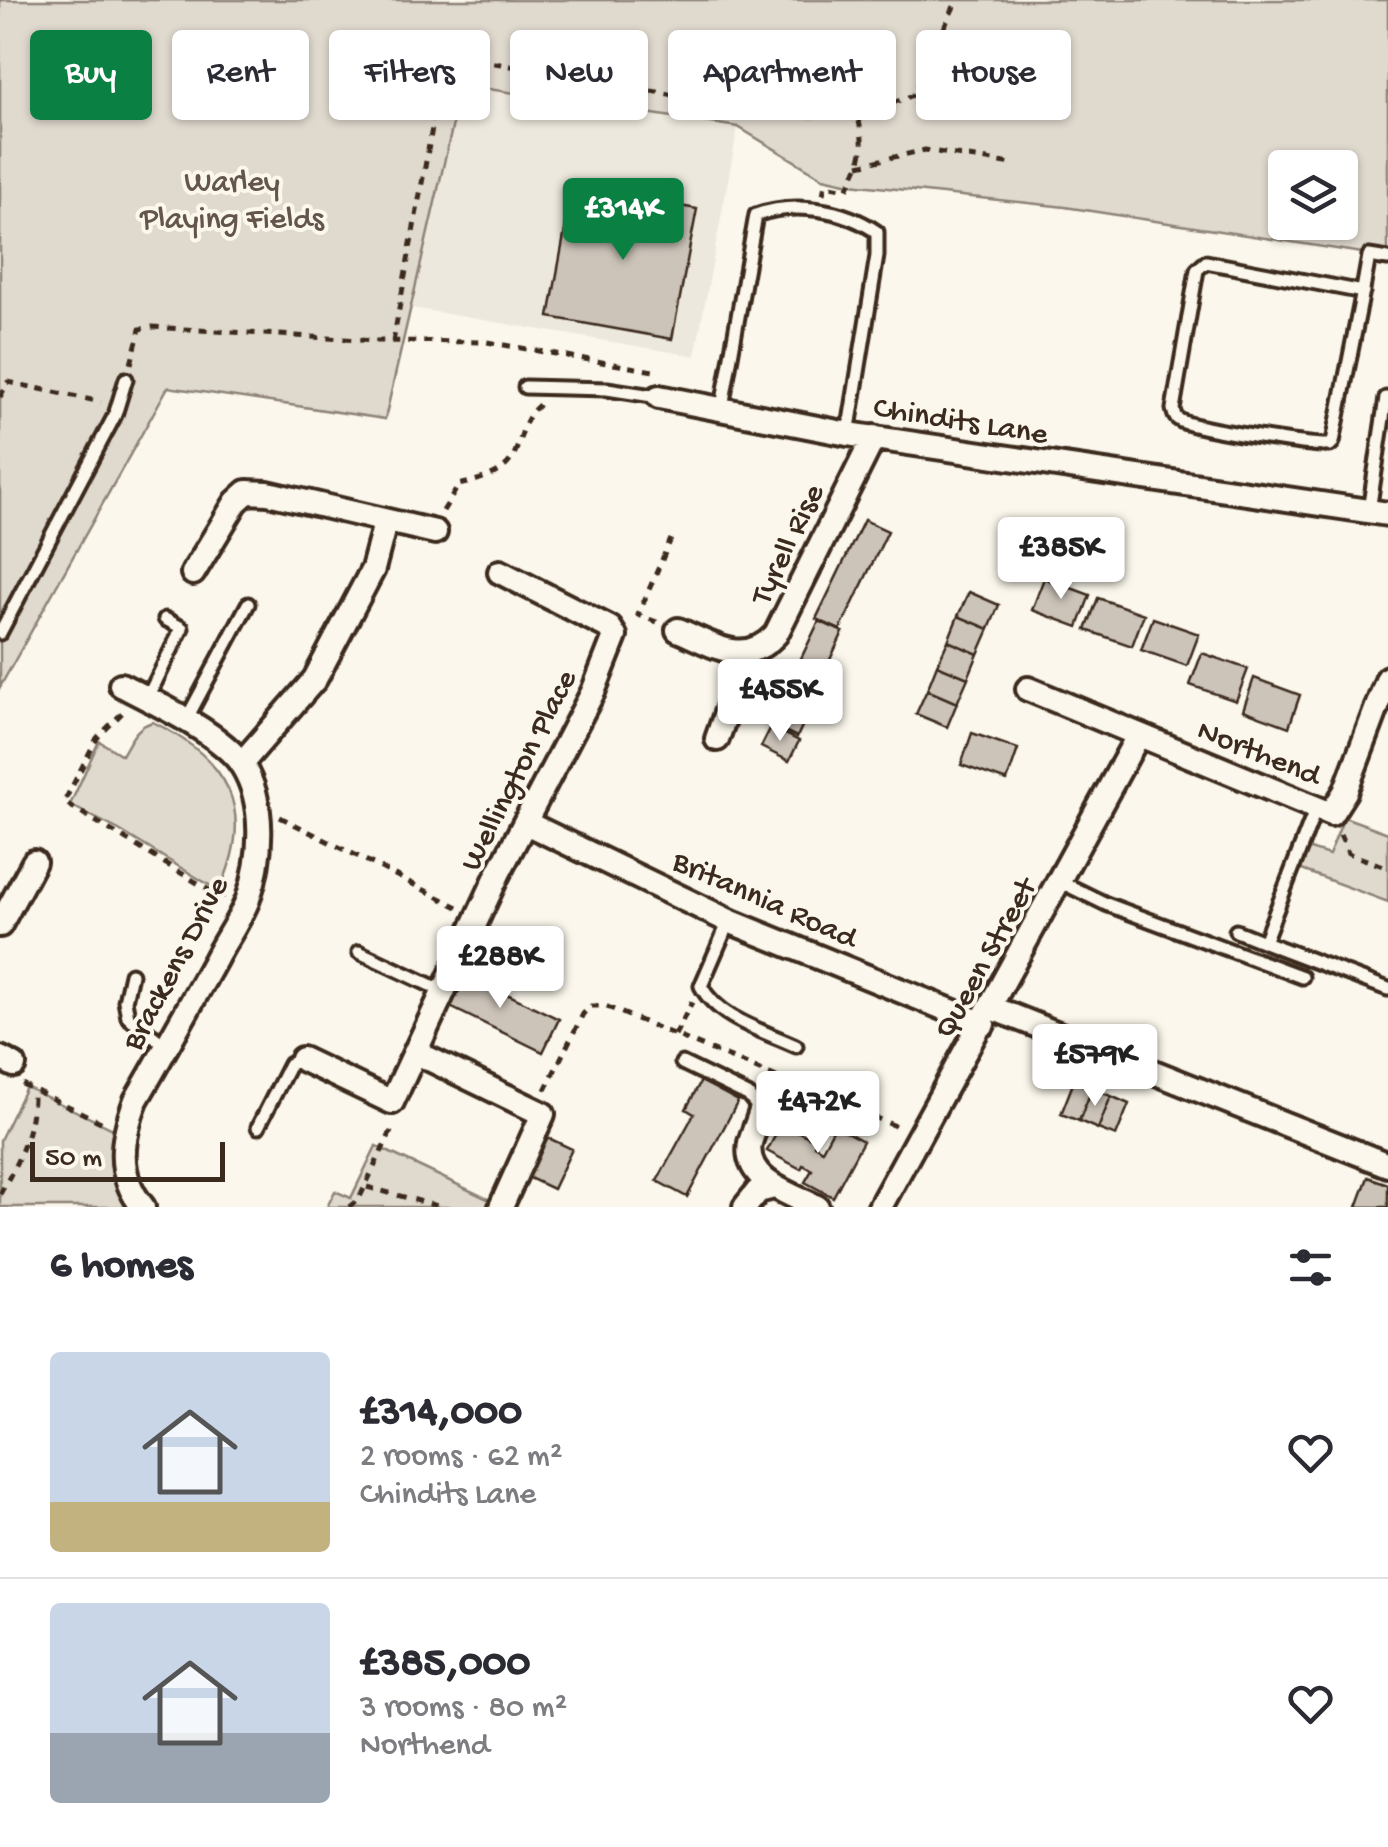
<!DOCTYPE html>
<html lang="en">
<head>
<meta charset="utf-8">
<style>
	:root { --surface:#fff; --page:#f7f7f7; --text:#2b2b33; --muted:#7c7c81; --line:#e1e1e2; --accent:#0b8043 }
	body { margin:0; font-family:"Gochi Hand",sans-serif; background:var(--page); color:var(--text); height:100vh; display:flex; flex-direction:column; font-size:38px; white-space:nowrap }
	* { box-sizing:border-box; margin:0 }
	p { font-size:32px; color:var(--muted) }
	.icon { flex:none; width:55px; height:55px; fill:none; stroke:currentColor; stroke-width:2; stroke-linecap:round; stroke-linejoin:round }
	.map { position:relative; height:1207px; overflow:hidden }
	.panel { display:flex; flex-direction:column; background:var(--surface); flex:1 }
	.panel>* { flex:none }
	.top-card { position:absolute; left:30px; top:30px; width:1330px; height:90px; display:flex; gap:20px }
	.controls { position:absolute; left:1268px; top:150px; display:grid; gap:20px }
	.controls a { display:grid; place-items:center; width:90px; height:90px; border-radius:10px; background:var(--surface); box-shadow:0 2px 8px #0004; font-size:50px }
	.scale { position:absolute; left:30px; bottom:25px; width:195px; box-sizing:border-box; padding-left:10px; border:5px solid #3b2a1e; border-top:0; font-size:28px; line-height:35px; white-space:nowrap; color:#3b2a1e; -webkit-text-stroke:8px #fbf7ec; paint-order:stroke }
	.price { position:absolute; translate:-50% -85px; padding:0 22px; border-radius:10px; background:#fff; color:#222; font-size:32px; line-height:65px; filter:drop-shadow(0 2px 5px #0008) }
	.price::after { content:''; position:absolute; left:50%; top:60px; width:30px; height:22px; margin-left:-15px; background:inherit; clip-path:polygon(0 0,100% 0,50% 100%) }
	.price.active { background:var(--accent); color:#fff }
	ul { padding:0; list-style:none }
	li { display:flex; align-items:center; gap:30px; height:250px; padding:0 50px }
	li+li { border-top:2px solid var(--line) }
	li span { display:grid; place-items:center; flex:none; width:280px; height:200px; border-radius:10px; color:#555 }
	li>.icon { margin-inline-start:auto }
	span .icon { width:120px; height:120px; fill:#fffc; stroke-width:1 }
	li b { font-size:42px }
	h2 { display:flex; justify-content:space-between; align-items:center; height:120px; padding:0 50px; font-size:42px }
	.chip { padding:0 35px; border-radius:10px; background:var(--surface); box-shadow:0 2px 8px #0004; font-size:35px; line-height:90px }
	.chip.active { background:var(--accent); color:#fff }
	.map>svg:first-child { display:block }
	.built { fill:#ede8dd }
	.green { fill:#dfd9ce; stroke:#8d8276; stroke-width:2.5; fill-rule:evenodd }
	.building { fill:#ccc4b9; stroke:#3b2a1e; stroke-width:2.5 }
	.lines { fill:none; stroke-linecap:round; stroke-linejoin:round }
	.lane-casing { stroke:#3b2a1e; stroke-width:19 }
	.street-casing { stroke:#3b2a1e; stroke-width:30 }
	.path { stroke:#3b2a1e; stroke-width:5; stroke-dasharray:8 8; stroke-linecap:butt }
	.lane { stroke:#fbf7ec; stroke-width:11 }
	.street { stroke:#fbf7ec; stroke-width:22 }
	.labels { text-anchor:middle; stroke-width:8; stroke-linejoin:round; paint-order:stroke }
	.park-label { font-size:32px; fill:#64564a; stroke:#fbf7ec }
	.street-label { font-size:32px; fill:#3b2a1e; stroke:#fbf7ec }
</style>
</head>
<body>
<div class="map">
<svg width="1388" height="1207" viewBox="0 0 1388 1207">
	<rect width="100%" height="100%" fill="#fbf7ec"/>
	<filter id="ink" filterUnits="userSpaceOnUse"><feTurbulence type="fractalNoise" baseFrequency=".01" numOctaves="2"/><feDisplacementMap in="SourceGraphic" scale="20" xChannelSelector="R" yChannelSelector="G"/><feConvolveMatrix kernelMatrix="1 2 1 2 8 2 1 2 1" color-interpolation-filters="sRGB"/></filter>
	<g filter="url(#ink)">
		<path class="built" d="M462,85L738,127L695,356L412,308Z"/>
		<path class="green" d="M0,0H1388V257L1065,207L850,184L823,178L738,127L462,85L385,419L168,387L0,687ZM1285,168H1340V222H1285Z
			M153,722C229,760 257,810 219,891L119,830L70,805L99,741L122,755C131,740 136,726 153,722Z
			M1344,817L1388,833V902L1299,869L1307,848L1329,855Z
			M26,1087L123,1134L144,1207H0V1140Z
			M376,1146L492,1201L490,1207H327L335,1191L351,1198Z"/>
		<path class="building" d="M573,187L697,209L672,339L549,317Z
			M864,520L888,531L840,630L816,619Z
			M1044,578L1090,595L1078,627L1032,610Z
			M969,592L999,605L989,629L958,616Z
			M1098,598L1144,614L1132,646L1086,630Z
			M958,616L989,629L978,654L948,641Z
			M1153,618L1199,634L1187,666L1141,650Z
			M819,621L843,632L819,683L795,671Z
			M948,641L978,654L968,678L937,665Z
			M1202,653L1248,669L1236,701L1190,685Z
			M937,665L968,678L957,703L927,690Z
			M798,672L822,684L797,737L772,725Z
			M1254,678L1300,695L1289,727L1243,710Z
			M927,690L957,703L947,727L916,714Z
			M771,727L799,741L789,761L761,747Z
			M972,733L1018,749L1007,781L961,765Z
			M457,970L559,1019L543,1052L442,1003Z
			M701,1081L738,1101L687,1197L657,1181L694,1114L686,1109Z
			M1074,1081L1092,1089L1079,1121L1061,1114Z
			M1092,1089L1111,1096L1098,1129L1079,1121Z
			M1111,1096L1129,1104L1116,1136L1098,1129Z
			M782,1123L816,1141L814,1145L822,1150L835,1126L863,1141L833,1197L805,1182L812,1170L803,1165L801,1169L767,1151Z
			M540,1134L572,1149L553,1189L521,1174Z
			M1368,1177L1388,1184V1207H1357Z"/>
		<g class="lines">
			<defs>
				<path id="lane" d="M1363,292L1206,262L1197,270L1173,409C1175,416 1174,417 1181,421C1199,429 1310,446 1330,445L1333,442L1361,301L1369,256L1388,259
					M525,387L607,389L659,397
					M722,407L756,215C795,201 844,209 877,232V256L848,434
					M1369,511L1386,398
					M0,633L115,415L126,379
					M147,699L182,628L165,619
					M186,720L248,604
					M1316,808L1264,942L1388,989
					M1061,882L1106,904L1302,977
					M729,921L701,986C718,1019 764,1031 796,1046
					M1236,931L1264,942
					M359,952L445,992
					M131,974L125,1001L128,1017L167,1047
					M682,1063L748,1095L761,1111
					M258,1127L290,1064L302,1059"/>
				<path id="street" d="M659,397L848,434L1388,514
					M193,573L236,502L247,492L268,493L435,532
					M678,630C714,645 745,668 776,634L874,437
					M121,685C154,702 223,735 242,765C266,803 262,858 248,899C240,920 225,940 215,960C189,1007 163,1054 136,1100C122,1137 115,1174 143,1207
					M1028,689L1331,814L1345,792L1388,678
					M717,739L747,654
					M241,764L315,679L373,569L385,523
					M526,823L729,921L983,1024
					M0,925L34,862
					M990,1007L1388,1165
					M417,1053L543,1114L501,1207
					M0,1058L14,1065
					M302,1059L392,1102L498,874L593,692L615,636L610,628L500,572
					M761,1111C758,1122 753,1132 750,1143C743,1180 790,1194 817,1207
					M745,1207L758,1191L774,1187
					M880,1207L1138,736"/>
			</defs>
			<use href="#lane" class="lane-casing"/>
			<use href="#street" class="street-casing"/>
			<path class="path" d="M383,43L786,115L858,117
				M859,165L925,150L1012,164
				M823,194L825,185L847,189C863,159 866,150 858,117L913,95L957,0
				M393,342L445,57
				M131,364L140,329L152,327L375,341L487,342L659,372
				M0,397L8,382L101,402
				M443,511L459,485C475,481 500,475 510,461C524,441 519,422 540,404
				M657,622L638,615L671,539
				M122,713L97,738L64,802L214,893L225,896
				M280,817L458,907
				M1340,835L1348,853L1388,868
				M675,1035L692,1002
				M22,1084L107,1125
				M545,1090L583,1014L591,1006H605L900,1128
				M367,1187L441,1207
				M0,1194C19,1160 34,1130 33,1090
				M349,1207L359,1199L394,1125"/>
			<use href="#lane" class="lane"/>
			<use href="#street" class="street"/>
		</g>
	</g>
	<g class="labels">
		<g class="park-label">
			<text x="232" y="190">Warley<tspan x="232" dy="37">Playing Fields</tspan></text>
		</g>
		<g class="street-label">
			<text transform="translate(961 418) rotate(9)" y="11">Chindits Lane</text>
			<text transform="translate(785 543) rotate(-64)" y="11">Tyrell Rise</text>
			<text transform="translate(1260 750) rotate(22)" y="11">Northend</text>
			<text transform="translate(516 769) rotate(-63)" y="11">Wellington Place</text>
			<text transform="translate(766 897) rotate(24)" y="11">Britannia Road</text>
			<text transform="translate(983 957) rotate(-61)" y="11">Queen Street</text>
			<text transform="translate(173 962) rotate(-62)" y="11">Brackens Drive</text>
		</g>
	</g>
</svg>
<div class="controls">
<a><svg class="icon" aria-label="layers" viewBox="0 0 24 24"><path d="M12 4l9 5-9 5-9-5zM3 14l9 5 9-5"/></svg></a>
</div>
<div class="scale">50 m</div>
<b class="price active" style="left:623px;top:263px">£314K</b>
<b class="price" style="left:1061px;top:602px">£385K</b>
<b class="price" style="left:780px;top:744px">£455K</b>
<b class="price" style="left:500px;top:1011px">£288K</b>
<b class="price" style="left:1095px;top:1109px">£579K</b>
<b class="price" style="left:818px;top:1156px">£472K</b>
<div class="top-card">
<a class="chip active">Buy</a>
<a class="chip">Rent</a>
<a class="chip">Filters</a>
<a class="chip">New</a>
<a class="chip">Apartment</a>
<a class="chip">House</a>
</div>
</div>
<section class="panel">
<h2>6 homes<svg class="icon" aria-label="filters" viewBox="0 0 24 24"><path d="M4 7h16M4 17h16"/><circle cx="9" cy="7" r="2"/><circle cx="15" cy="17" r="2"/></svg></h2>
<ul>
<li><span style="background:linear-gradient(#c9d6e8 75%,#c2b280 0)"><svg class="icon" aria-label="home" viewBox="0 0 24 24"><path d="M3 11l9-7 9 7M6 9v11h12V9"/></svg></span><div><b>£314,000</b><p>2 rooms · 62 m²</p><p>Chindits Lane</p></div><svg class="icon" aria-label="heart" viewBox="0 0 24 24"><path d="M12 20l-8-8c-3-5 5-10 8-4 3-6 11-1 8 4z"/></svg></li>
<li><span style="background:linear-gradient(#c9d6e8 65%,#9aa5b1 0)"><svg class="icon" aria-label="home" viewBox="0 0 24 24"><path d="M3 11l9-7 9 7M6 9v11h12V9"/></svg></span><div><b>£385,000</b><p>3 rooms · 80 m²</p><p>Northend</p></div><svg class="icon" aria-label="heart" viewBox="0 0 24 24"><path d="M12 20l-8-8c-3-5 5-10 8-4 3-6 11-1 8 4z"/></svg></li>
</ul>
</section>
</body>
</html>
